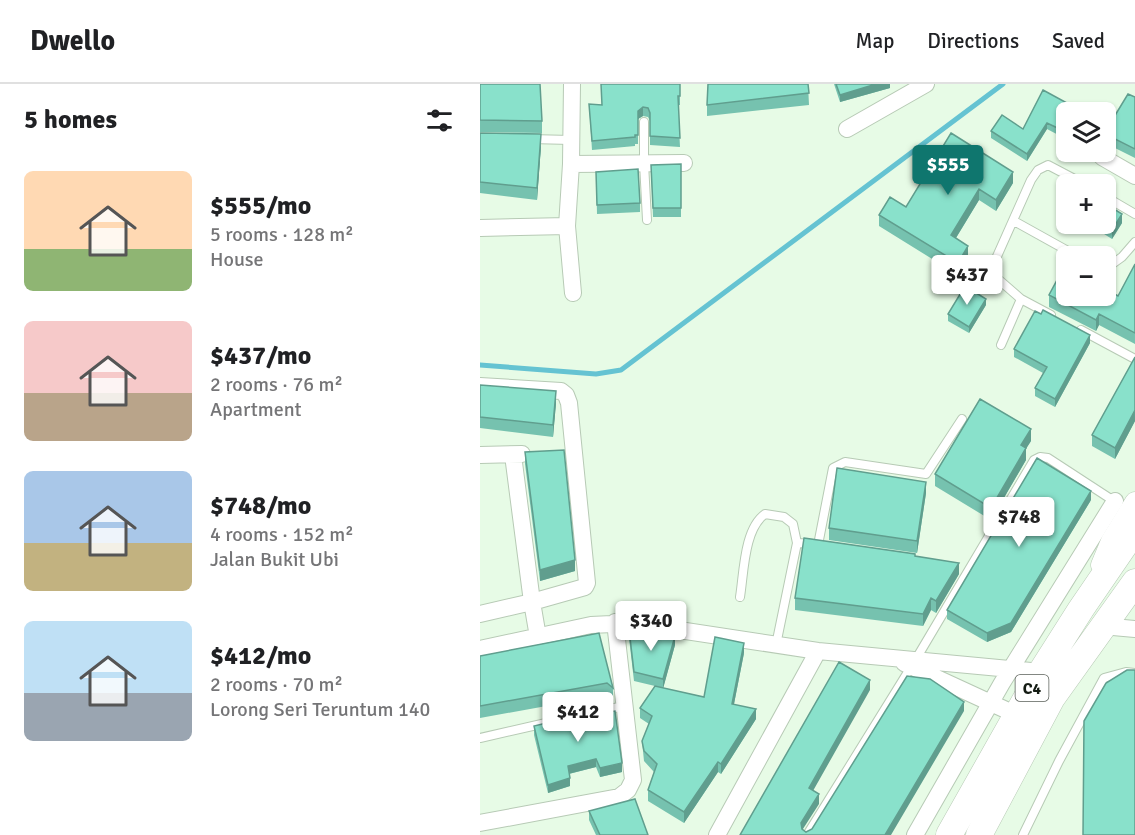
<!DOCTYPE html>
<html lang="en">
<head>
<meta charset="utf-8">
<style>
	:root { --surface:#fff; --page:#f6f6f6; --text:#202124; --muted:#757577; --line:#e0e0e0; --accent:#0f766e }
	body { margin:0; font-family:Signika,sans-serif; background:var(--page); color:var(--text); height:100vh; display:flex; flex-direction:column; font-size:22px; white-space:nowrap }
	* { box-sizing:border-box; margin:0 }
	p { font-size:20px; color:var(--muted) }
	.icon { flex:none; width:33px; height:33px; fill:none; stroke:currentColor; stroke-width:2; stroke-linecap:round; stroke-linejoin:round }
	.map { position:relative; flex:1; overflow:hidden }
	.side { display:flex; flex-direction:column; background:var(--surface); width:480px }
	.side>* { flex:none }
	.tools { position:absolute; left:576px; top:18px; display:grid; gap:12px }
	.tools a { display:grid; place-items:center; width:60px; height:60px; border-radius:9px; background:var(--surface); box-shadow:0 2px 4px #0004; font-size:30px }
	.price { position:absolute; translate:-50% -51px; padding:0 14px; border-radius:6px; background:#fff; color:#222; font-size:20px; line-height:39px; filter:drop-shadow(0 2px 3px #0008) }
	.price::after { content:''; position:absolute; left:50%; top:36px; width:18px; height:14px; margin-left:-9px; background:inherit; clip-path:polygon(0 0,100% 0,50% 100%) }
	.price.selected { background:var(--accent); color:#fff }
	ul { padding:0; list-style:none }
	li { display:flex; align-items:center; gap:18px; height:150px; padding:0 24px }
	li span { display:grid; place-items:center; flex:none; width:168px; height:120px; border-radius:9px; color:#555 }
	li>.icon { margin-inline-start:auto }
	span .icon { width:72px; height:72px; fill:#fffc; stroke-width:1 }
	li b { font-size:26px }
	h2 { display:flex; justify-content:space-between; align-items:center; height:72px; padding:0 24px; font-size:26px }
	header { display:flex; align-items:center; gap:36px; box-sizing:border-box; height:84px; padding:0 30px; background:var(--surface); border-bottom:2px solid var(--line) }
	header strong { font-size:28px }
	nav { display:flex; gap:33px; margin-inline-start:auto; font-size:21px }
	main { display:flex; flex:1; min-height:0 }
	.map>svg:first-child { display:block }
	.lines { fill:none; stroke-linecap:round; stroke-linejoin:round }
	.stream { stroke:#65c3d2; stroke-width:5 }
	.service-casing { stroke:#b7cab5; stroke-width:10 }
	.minor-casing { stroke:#b7cab5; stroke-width:18 }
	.tertiary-casing { stroke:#b7cab5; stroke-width:21 }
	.primary-casing { stroke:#b7cab5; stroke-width:27 }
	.service { stroke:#fff; stroke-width:8 }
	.minor { stroke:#fff; stroke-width:16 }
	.tertiary { stroke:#fff; stroke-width:20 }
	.primary { stroke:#fff; stroke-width:26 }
	.wall { fill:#76c2af }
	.shaded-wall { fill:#609e8e }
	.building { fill:#89e1cb; stroke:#609e8e; stroke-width:1.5 }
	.labels { text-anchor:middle; stroke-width:6; stroke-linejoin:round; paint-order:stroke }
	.shield { fill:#fff; stroke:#5b605a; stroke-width:1.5 }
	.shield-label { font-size:16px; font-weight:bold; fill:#151c14 }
</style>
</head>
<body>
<header>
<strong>Dwello</strong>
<nav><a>Map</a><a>Directions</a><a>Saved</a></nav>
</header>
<main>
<section class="side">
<h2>5 homes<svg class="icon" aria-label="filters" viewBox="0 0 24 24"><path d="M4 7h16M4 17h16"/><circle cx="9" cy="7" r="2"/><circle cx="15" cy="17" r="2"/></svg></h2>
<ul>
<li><span style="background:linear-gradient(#ffd9b3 65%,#8fb573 0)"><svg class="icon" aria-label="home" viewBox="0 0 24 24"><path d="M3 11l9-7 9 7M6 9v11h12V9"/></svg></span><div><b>$555/mo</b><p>5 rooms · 128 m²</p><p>House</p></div></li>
<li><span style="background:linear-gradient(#f6c9c9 60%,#b9a48a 0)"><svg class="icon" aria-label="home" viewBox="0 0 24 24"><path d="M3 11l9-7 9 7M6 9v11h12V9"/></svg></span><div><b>$437/mo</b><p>2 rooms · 76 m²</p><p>Apartment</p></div></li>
<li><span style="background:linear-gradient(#a9c7e8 60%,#c2b280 0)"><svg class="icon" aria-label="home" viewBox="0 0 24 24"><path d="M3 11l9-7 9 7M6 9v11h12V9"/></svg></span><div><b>$748/mo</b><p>4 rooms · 152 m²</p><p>Jalan Bukit Ubi</p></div></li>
<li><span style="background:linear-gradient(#bfe0f5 60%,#9aa5b1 0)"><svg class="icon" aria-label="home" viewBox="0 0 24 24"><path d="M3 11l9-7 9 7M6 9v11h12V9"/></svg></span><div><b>$412/mo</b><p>2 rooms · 70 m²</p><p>Lorong Seri Teruntum 140</p></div></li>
</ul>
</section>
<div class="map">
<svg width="655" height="751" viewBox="0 0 655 751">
	<rect width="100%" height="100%" fill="#e7fbe6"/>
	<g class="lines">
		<path class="stream" d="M0,281L116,290L141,286L523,0"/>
		<defs>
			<path id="service" d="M164,38V79L167,136
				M50,55L91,56
				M626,113L655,130
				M534,137L597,172
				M626,182L628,183L642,173L655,158
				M571,231L541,215L510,188L551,96L558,86L568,81L604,100
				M601,246L655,275
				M521,261L541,215
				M338,461L353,384L365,378L446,390L482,335
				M260,513C264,488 264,445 285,430L304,433L313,440L317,459
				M296,561L317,459L333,460
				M92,633L144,622
				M0,654L79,636
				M327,751L436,575L554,376L560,373L568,374L637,419
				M543,751L579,677L624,594L646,588L655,589"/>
			<path id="minor" d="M92,0L91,80L87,142L93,209
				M367,45L446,0
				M622,73L655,92
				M91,80L204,79
				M0,144L87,142
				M0,302L81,307L86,311L89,319L107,499L105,503L52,518L33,371
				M0,371L42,370
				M0,530L52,518L58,553
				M622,542L655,545
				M0,565L111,541L153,539L338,567L561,588
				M424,579L537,631
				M0,739L139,713L148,706L153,696L135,538
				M237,751L338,567
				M435,751L522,599L635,417"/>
			<path id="tertiary" d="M621,481L631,457L655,418"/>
			<path id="primary" d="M469,751L561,588L601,525L655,446
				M499,751L572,614L655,498"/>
		</defs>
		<use href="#service" class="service-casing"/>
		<use href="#minor" class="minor-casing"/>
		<use href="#tertiary" class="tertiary-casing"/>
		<use href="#primary" class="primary-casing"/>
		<use href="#service" class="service"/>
		<use href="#minor" class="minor"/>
		<use href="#tertiary" class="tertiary"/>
		<use href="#primary" class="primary"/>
	</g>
	<path class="wall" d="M0,0L62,37V49L0,48Z
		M200,0V21H198L200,63L170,61V37L168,33L163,32L158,35V60H155V62L112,66L109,20L122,21Z
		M328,0L329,21L227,32V21Z
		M354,0H410V4L360,18Z
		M563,6L598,25V28H586V55L567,45L547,77L511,54V47L522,31L543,45Z
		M655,13V74L635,64L631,47V38Z
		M0,49L61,62L57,116L0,109Z
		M471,49L533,99L516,127L499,116L476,154L488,173L478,191L399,142V131L426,123Z
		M201,80V133H173L171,81Z
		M116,88L160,119V128L117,130Z
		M642,139L632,155L613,143V140Z
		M655,180V260L619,241L616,247L569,223V211L638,212Z
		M506,221L489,249L468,237V230Z
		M561,230L610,259L575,323L555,312V304L563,289L534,273V265Z
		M655,273V337L635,375L612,362V351Z
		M0,301L76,319L73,353L0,344Z
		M551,357L546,364V376L511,436L455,402V390Z
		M45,368L95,487L60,497L45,380Z
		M446,409L437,469L349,456V444Z
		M611,416L531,548L507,558L467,535V526Z
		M435,472L479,490L456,529L451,526L443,542L315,526V514Z
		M149,545L195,561L183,604L224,613L264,569L254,620L276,635L241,690L238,688L204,739L168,717V706L174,688L164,677L162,657L169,640L160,634V624L175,602L154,597L149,554Z
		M119,549L133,604V616L127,611L0,634V572Z
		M54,642L142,688L120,693L116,683L89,690L90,702L68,709L54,651Z
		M109,727L168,751H116L109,736Z"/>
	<path class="shaded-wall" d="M396,0H410V4L360,18V11Z
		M163,23V32L158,35V60V27Z
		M567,39V45L547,77V70Z
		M61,50V62L57,116V104Z
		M533,88V99L516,127V116Z
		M499,105V116L471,162V151Z
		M642,130V139L632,155V146Z
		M488,162V173L478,191V179Z
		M506,215V221L489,249V243Z
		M619,230V241L616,247V236Z
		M610,251V259L575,323V315Z
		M76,307V319L73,353V341Z
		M655,326V337L635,375V364Z
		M551,345V357L541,373V361Z
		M546,364V376L511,436V424Z
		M446,398V409L437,469V457Z
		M611,407V416L531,548L507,558V549Z
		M95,476V487L60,497V486Z
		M479,479V490L456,529V517Z
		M451,514V526L443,542V530Z
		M195,552V561L183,605V595Z
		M264,559V569L252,630V620Z
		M390,596V606L329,714V704Z
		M484,618V627L411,751H405Z
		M276,625V635L241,690V680Z
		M116,675V683L88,690V682Z
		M238,678V688L204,739V728Z
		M142,679V688L120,693V684Z
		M90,694V702L68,709V701Z
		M339,710V720L321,748V739Z"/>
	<path class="building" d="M0,0H60L62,37L0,36Z
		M121,0H200V12H198L200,54L170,52V29L168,24L163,23L158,27V51H155V53L112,57L109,20L122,21Z
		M228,0H328L329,9L227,21Z
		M356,0H396L360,11Z
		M563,6L598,25L596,28H586V48L567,39L547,70L511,47L522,31L543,45Z
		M648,10L655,13V65L635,55L631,38Z
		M0,49L61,50L57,104L0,98Z
		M471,49L533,88L516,116L499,105L471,151L488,162L478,179L399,131L410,113L426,123Z
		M201,80V124H173L171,81Z
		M158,85L160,119L117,121L116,88Z
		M626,120L642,130L632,146L622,140H626Z
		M655,180V249L619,230L616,236L569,211L584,183L586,185V212H626V205L638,212Z
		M485,202L506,215L489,243L468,230Z
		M563,226L610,251L575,315L555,304L567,283L534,265L555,227L561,230Z
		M655,273V326L635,364L612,351Z
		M0,301L76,307L73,341L0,333Z
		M500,315L551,345L541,361L546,364L511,424L455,390Z
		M84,366L95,476L60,486L45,368Z
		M557,374L611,407L531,539L507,549L467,526Z
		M357,384L446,398L437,457L349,444Z
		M324,454L435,470V472L479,479L456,517L451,514L443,530L315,514Z
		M149,545L195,552L183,595L154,588Z
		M119,549L133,604L127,599L0,622V572Z
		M235,553L264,559L252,620L276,625L241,680L238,678L204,728L168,706L177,680L164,667L162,657L172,632L160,624L175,602L224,613Z
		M359,578L390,596L329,704L339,710L321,739L322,745L326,748L332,745L427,592L450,595L484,618L405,751H260Z
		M647,586H655V751H603L604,637L626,599Z
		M135,627L142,679L120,684L116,675L88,682L90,694L68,701L54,642L95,632Z
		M155,715L168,751H120L109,727Z"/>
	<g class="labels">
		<rect class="shield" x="535.5" y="591" width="33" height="26" rx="4.5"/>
		<g class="shield-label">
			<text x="552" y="610">C4</text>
		</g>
	</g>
</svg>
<div class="tools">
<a><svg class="icon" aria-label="layers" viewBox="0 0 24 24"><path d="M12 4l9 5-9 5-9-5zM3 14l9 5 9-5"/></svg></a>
<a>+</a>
<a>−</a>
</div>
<b class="price selected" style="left:468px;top:112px">$555</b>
<b class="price" style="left:487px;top:222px">$437</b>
<b class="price" style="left:539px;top:464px">$748</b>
<b class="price" style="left:171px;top:568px">$340</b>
<b class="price" style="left:98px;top:659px">$412</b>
</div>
</main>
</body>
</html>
